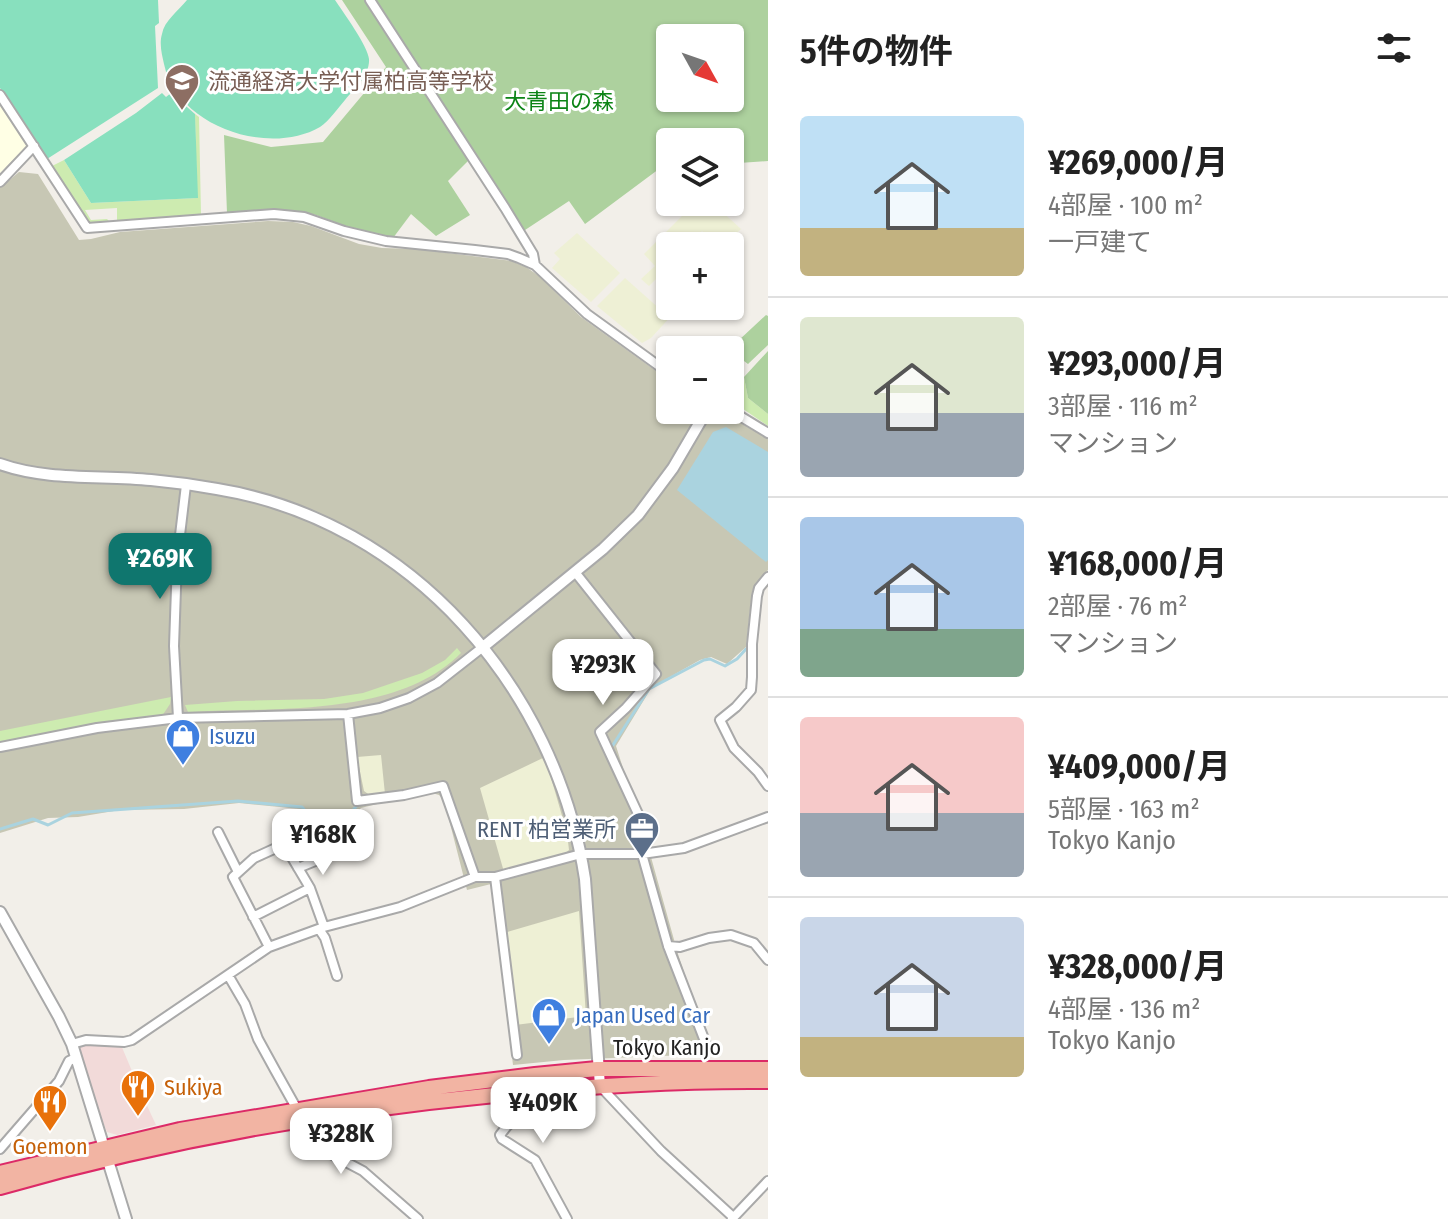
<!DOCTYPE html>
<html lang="ja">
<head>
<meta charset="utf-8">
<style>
	:root { --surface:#fff; --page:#f6f6f6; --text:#222; --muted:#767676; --line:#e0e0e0; --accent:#0f766e }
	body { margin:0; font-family:"Fira Sans Condensed","Noto Sans JP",sans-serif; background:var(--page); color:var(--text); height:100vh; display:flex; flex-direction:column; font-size:30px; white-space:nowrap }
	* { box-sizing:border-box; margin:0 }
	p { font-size:26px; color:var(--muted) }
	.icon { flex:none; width:44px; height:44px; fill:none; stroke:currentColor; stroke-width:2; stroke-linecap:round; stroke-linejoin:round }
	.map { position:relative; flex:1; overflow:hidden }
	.details { display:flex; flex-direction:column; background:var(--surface); width:680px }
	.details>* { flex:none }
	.needle { width:52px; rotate:130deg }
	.controls { position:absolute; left:656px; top:24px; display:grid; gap:16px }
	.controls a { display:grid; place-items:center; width:88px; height:88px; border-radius:8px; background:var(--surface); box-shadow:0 2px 6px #0004; font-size:40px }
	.price { position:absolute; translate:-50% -68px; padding:0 18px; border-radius:16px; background:#fff; color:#222; font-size:26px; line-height:52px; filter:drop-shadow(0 2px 4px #0008) }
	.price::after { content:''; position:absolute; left:50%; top:48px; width:24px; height:18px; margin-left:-12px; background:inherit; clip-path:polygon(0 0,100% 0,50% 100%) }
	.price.on { background:var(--accent); color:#fff }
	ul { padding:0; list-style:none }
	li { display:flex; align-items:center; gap:24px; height:200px; padding:0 32px }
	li+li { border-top:2px solid var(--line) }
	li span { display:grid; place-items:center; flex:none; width:224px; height:160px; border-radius:8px; color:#555 }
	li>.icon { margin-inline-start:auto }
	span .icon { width:96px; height:96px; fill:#fffc; stroke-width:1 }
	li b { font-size:34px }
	h2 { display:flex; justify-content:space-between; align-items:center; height:96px; padding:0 32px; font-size:34px }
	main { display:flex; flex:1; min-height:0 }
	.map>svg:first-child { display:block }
	.commercial { fill:#f2dad9 }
	.education { fill:#ffffe5 }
	.construction { fill:#c7c7b4 }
	.farmland { fill:#eef0d5 }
	.grass { fill:#cdebb0 }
	.forest { fill:#add19e; fill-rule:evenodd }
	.pitch { fill:#88e0be }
	.water { fill:#aad3df }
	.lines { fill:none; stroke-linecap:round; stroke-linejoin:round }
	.stream { stroke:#aad3df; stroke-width:3 }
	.minor-casing { stroke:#a9a9a9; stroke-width:12 }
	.tertiary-casing { stroke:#a9a9a9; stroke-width:14 }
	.trunk-casing { stroke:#dc2a67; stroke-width:18 }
	.minor { stroke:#fff; stroke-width:8 }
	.tertiary { stroke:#fff; stroke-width:10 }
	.trunk { stroke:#f2b4a3; stroke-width:14 }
	.labels { text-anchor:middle; stroke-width:6; stroke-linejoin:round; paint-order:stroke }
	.education-label { font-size:22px; fill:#785e54; stroke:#fff; text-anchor:start }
	.park-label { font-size:22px; fill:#0c8416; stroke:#fff }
	.shop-label { font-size:22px; fill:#366cbe; stroke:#fff; text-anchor:start }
	.service-label { font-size:22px; fill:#4e5e75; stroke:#fff; text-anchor:end }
	.street-label { font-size:22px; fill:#222; stroke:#fff }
	.food-label { font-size:22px; fill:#c56008; stroke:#fff; text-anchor:start }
</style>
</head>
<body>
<main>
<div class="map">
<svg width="768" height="1219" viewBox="0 0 768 1219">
	<rect width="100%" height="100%" fill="#f2efe9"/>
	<path class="commercial" d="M94,1043L121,1045L137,1083L135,1084H137L156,1125L117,1135L107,1132L95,1102L79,1048L80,1045Z"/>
	<path class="education" d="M0,103L28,145L0,173Z"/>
	<path class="construction" d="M19,172L38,174L79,240L91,239L120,232L268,221L293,222L311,226L359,244L382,248L417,249L511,261L526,267L539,276L581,317L670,381V410H718L768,439V570L756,583L752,592L746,647L727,664L711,657L700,660L661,682L650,690L616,746L649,850L678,954L711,1054L564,1060L513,1065L491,884L467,890L444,800L439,795L432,793L417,794L361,808L329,843L318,842L300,809L239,803L184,809L120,810L78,817L48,818L0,833V188Z"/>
	<path class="farmland" d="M692,206L718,208L741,229L723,246H717L702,231L696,238L703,246H670V280L662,273L649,286L641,279L655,266L644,254Z
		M577,233L620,273L591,302L552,268L560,259L554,253Z
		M625,278L661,310L670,301V306H677L674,313L651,338L642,343L597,306Z
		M381,755L385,794L371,796L364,791L357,757Z
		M545,757L567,833L569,850L564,854L504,872L480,788Z
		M579,911L586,1016L515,1025L504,933Z"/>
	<path class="grass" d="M195,114L199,117L201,214L117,222V208L85,210L91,220L107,219L109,221V222L88,225L50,167L64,160L91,203L197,198Z
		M744,377L748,398L768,414V426L730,400V393Z
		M457,648L461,653C397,718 273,707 188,712L185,705L237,701L324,699L363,693L422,673L445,660Z
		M171,697L170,704L162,716L116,721L0,742V731Z"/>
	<path class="forest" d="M342,0H768V161L739,163L730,157V142H706L675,133L663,137L667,163L585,224L569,201L522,232L473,156L448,181L470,215L436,236L411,214L393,238L359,231L316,215L300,212L274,210L227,213L224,135L271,147L323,142L386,67ZM670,38H730V98H670Z
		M766,315L768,316V345L748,364L736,355L738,341Z
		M768,351V414L748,398L744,377Z"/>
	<path class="pitch" d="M0,0H158L159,23L155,26L158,88L47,159L0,88Z
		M187,0H335C343,12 368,46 369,59C370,75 355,88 345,100C338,108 329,121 320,127C268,157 177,126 164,64C162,55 159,44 162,34C164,21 179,10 187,0Z
		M162,93L166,97L171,93L195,114L198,198L91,203L64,160L136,113Z"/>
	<path class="water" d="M726,427L768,452V560L766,562L677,490L713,432Z"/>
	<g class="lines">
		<path class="stream" d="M613,745L649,689L704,660L710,659L725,666L737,659L746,649
			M0,829L33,819L48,825L72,813L238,801L302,807L314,821L316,830L321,839H328L360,802"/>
		<defs>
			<path id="minor" d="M370,0L505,208L533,254L535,265
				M0,95L87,228L274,214L304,217L344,231L386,241L475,250L508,254L519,258L535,265L587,314L670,374
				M0,182L34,146
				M730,410L768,433
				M575,572L656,674L626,708L600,732L646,831L642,854L668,946L706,1044
				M768,577L759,588L757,596L752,644V677L751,690L736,707L720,720L734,748L758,772L768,786
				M348,714L357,801L404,795L443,786L475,877
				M178,718L174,646L177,560L186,485
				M0,747L97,728L178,718L348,714L380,708L409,698L437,683L483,647
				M218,832L238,872
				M284,844L310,888L324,927
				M298,868L330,855
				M495,877L517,1055
				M253,917L310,888
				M319,929L325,938L337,976
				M668,946L680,947L709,938L731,935L754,943L768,960
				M269,947L233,877L254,858L311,832
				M228,975L245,1004L258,1039L275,1070L303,1120L327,1152L363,1171L418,1219
				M72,1044L86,1040L124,1042L132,1040L269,947L324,927L400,907L475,877H495L581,854H642L684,848L768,817
				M600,1086L661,1151L733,1217
				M537,1091L536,1099L507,1126L500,1135L502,1139L535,1160L567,1219
				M0,1149L59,1081L69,1061L76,1058
				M732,1219L768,1181"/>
			<path id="tertiary" d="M0,464C48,481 101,475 151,480C173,482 195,485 217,489C412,521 556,689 585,879L600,1086
				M483,647L603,549L638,515L673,468L707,410
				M0,912L59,1017L72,1044L126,1219"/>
			<path id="trunk" d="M0,1173L180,1130L429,1088L535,1075L597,1069H768
				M0,1187C161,1141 328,1111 495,1095C586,1086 677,1080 768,1081"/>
		</defs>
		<use href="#minor" class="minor-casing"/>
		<use href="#tertiary" class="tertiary-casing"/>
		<use href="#trunk" class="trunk-casing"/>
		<use href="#minor" class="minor"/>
		<use href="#tertiary" class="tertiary"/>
		<use href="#trunk" class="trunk"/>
	</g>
	<defs>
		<symbol id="school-pin" viewBox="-11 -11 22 30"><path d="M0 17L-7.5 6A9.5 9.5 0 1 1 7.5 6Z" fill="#8d6e63" stroke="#fff"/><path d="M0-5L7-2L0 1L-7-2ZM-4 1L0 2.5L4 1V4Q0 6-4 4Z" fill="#fff"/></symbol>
		<symbol id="shop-pin" viewBox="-11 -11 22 30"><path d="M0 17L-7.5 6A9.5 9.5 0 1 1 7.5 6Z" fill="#3f7fe0" stroke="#fff"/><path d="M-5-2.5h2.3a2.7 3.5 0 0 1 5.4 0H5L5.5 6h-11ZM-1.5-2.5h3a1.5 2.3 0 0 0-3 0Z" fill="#fff"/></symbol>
		<symbol id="office-pin" viewBox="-11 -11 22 30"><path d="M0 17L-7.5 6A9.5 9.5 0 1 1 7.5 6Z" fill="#5c6f8a" stroke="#fff"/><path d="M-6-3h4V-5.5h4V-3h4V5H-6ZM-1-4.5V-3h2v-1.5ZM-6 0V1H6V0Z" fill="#fff"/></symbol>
		<symbol id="restaurant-pin" viewBox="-11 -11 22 30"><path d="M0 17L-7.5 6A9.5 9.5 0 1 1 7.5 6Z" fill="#e8710a" stroke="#fff"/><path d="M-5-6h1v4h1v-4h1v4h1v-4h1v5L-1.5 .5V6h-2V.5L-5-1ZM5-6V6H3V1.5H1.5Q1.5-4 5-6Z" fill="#fff"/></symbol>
	</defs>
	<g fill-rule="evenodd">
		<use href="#school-pin" x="162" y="61" width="40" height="54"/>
		<use href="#shop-pin" x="163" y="716" width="40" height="54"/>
		<use href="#office-pin" x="622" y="809" width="40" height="54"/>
		<use href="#shop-pin" x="529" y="995" width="40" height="54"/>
		<use href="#restaurant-pin" x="118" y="1067" width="40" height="54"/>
		<use href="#restaurant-pin" x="30" y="1082" width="40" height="54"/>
	</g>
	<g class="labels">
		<g class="education-label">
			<text x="208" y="89">流通経済大学付属柏高等学校</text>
		</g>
		<g class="park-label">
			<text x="559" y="109">大青田の森</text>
		</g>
		<g class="shop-label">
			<text x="209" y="744">Isuzu</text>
			<text x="575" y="1023">Japan Used Car</text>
		</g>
		<g class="service-label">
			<text x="616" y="837">RENT 柏営業所</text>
		</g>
		<g class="street-label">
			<text x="667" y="1055">Tokyo Kanjo</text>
		</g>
		<g class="food-label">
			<text x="164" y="1095">Sukiya</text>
			<text x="50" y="1154" text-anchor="middle">Goemon</text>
		</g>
	</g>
</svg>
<div class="controls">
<a><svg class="needle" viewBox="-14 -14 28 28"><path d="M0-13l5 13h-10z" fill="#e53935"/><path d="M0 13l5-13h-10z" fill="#767676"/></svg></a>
<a><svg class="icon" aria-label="layers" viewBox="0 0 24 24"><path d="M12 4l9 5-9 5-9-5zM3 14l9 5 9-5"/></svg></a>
<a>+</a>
<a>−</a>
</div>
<b class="price on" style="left:160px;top:601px">¥269K</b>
<b class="price" style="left:603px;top:707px">¥293K</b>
<b class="price" style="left:323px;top:877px">¥168K</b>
<b class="price" style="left:543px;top:1145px">¥409K</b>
<b class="price" style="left:341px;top:1176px">¥328K</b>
</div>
<section class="details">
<h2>5件の物件<svg class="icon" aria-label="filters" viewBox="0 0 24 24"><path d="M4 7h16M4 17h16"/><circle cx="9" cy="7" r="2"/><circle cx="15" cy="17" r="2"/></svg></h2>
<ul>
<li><span style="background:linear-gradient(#bfe0f5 70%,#c2b280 0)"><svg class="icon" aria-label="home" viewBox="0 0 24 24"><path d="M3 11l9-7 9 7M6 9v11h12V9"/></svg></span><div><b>¥269,000/月</b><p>4部屋 · 100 m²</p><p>一戸建て</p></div></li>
<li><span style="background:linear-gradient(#dfe7d0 60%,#9aa5b1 0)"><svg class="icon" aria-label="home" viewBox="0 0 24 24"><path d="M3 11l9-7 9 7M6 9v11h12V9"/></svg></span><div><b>¥293,000/月</b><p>3部屋 · 116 m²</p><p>マンション</p></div></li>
<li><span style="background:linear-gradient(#a9c7e8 70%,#7fa58c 0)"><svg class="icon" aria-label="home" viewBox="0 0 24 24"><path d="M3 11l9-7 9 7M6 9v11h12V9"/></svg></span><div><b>¥168,000/月</b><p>2部屋 · 76 m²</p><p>マンション</p></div></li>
<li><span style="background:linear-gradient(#f6c9c9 60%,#9aa5b1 0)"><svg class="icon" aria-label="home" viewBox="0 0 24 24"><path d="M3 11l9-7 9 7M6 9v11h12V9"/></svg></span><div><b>¥409,000/月</b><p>5部屋 · 163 m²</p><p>Tokyo Kanjo</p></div></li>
<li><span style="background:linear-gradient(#c9d6e8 75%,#c2b280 0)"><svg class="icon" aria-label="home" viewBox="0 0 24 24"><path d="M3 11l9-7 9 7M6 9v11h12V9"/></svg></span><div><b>¥328,000/月</b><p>4部屋 · 136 m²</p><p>Tokyo Kanjo</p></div></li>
</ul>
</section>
</main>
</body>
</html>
